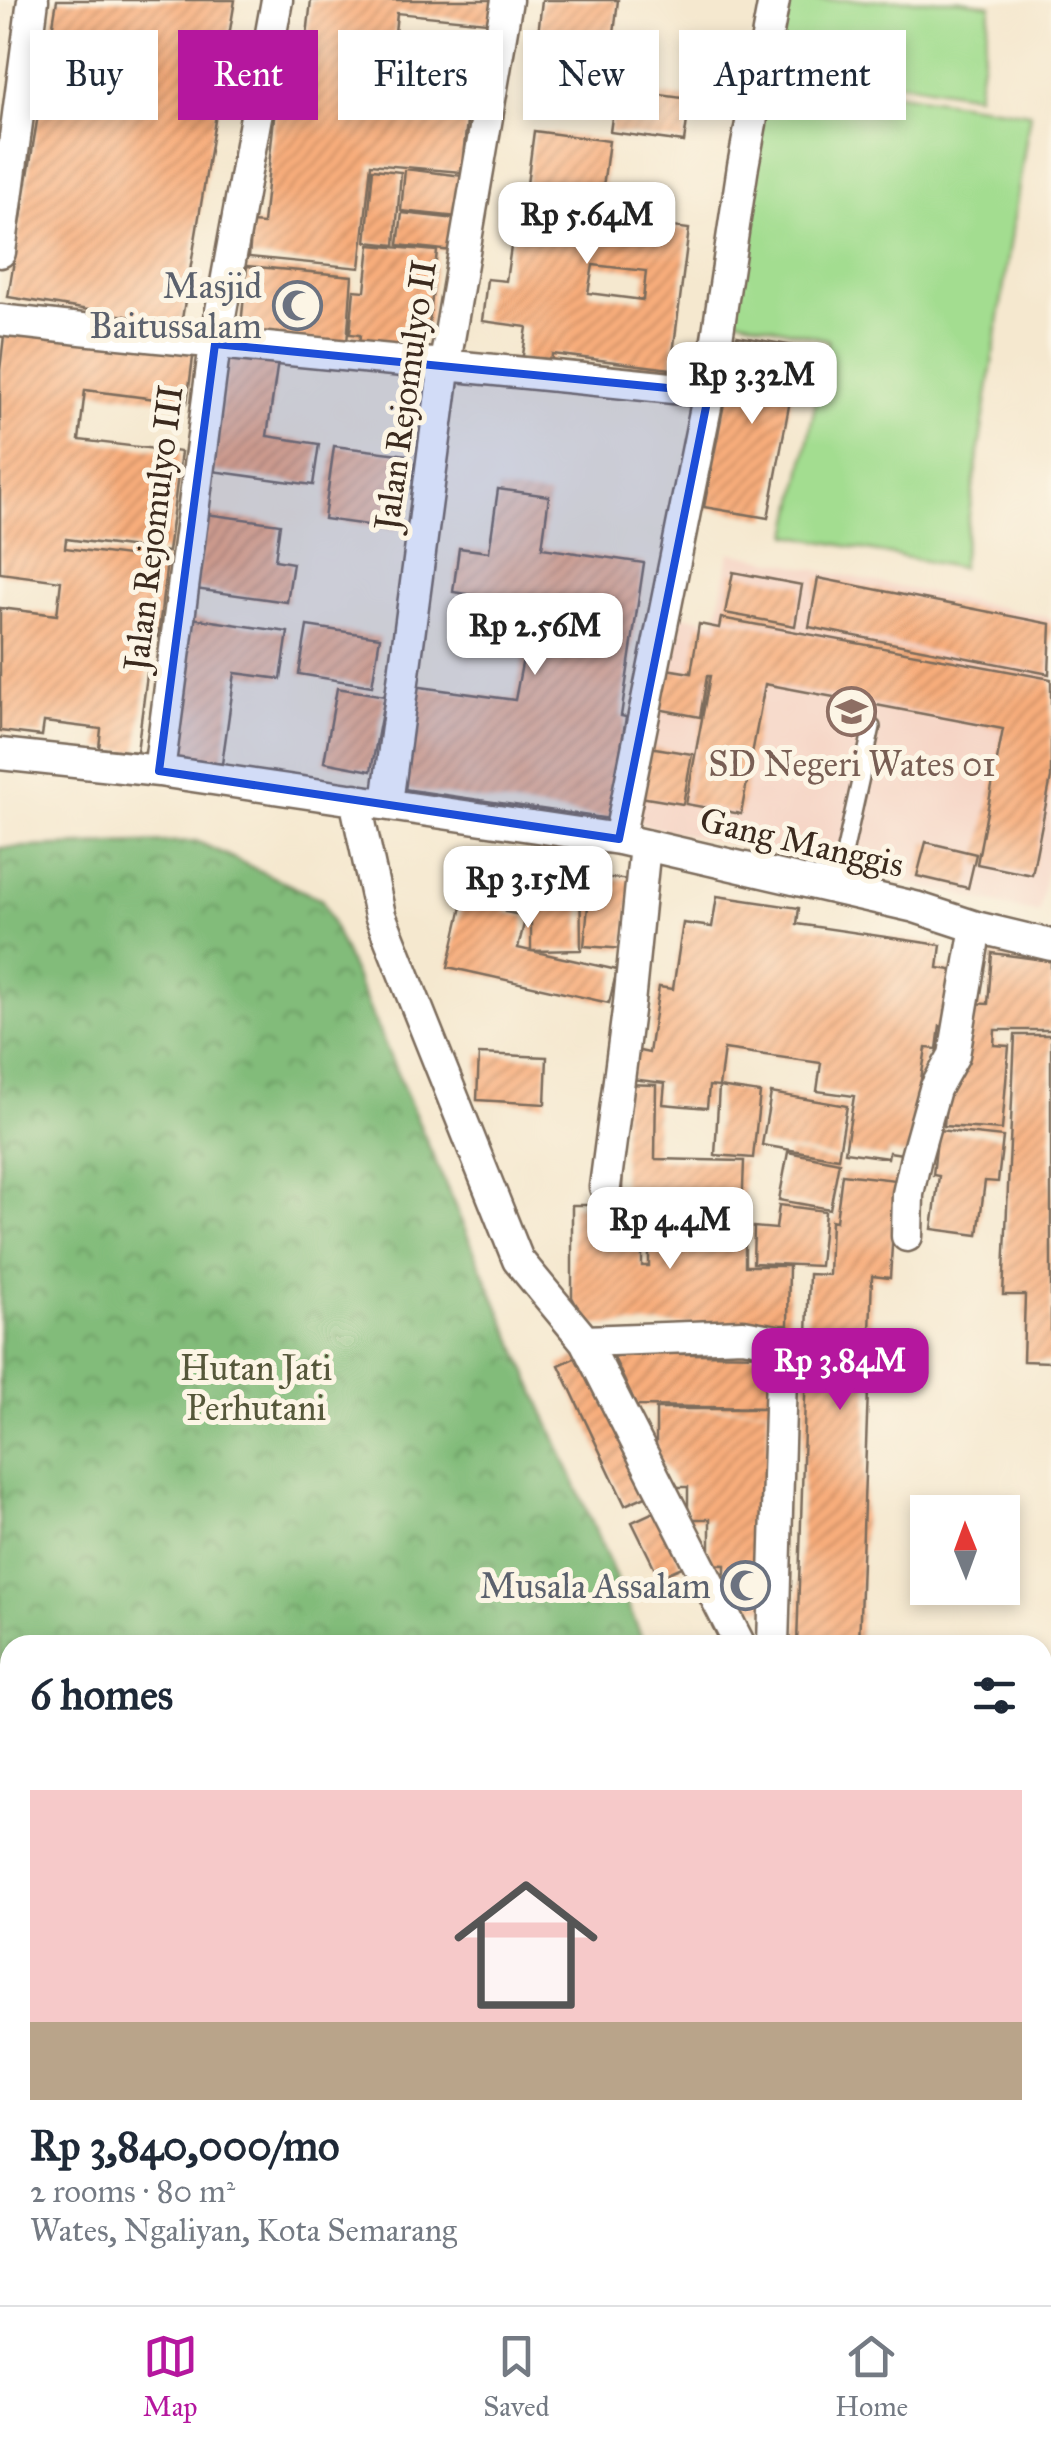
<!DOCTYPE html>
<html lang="en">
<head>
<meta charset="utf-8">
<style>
	:root { --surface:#fff; --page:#f6f6f7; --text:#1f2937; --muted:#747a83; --line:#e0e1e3; --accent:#b5179e }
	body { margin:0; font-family:"IM FELL Great Primer",serif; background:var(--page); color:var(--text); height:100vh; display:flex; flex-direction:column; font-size:38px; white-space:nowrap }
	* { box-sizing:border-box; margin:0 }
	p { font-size:32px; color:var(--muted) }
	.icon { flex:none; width:55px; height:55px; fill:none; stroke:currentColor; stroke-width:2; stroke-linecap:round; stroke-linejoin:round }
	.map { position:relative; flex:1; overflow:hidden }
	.details { position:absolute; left:0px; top:1635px; width:1052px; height:670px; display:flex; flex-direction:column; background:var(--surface); border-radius:30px 30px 0 0; box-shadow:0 5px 15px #0003 }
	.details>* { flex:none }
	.top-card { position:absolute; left:30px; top:30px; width:992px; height:90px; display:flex; gap:20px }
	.needle { width:65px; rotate:359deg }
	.controls { position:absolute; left:910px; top:1495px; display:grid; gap:20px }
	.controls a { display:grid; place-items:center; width:110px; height:110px; border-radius:0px; background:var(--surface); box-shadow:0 5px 15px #0003; font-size:50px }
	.price { position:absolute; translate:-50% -85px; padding:0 22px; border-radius:20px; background:#fff; color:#222; font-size:32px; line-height:65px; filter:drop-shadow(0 2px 5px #0008) }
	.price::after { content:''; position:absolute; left:50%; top:60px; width:30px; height:22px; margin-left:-15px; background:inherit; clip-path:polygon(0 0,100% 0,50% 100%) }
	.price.selected { background:var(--accent); color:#fff }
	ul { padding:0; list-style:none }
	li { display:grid; align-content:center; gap:20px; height:530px; padding:0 30px }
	li span { display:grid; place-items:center; height:310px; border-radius:0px; color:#555 }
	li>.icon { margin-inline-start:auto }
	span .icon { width:180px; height:180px; fill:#fffc; stroke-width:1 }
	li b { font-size:42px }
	h2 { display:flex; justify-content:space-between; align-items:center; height:120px; padding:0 30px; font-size:42px }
	.chip { padding:0 35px; border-radius:0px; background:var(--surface); box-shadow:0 5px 15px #0003; font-size:35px; line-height:90px }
	.chip.selected { background:var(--accent); color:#fff }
	.tab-bar { display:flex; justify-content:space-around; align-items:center; height:140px; border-top:2px solid var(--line); background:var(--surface); font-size:28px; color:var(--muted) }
	.tab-bar a { display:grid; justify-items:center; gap:5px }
	.tab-bar .selected { color:var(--accent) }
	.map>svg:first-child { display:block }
	.built { fill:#f5d2c3 }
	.forest { fill:url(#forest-crowns); stroke:#5e734c; stroke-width:2.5 }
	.park { fill:#a3dd90; stroke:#6f8457; stroke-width:2.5 }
	.building { fill:url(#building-hatch); fill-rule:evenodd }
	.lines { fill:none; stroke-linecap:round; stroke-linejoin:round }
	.service-casing { stroke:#7c6c5c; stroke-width:20 }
	.minor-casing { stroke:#7c6c5c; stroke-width:35 }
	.service { stroke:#fff; stroke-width:15 }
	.minor { stroke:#fff; stroke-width:30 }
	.marked { fill:#1d4ed8; fill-opacity:0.2; stroke:#1d4ed8; stroke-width:8; stroke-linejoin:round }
	.labels { text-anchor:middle; stroke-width:10; stroke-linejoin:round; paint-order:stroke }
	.worship-label { font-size:35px; fill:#5b616d; stroke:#fcf5e5; text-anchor:end }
	.street-label { font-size:35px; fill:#3b2a1e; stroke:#fcf5e5 }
	.education-label { font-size:35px; fill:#785e54; stroke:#fcf5e5 }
	.park-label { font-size:35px; fill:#55573a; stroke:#fcf5e5 }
</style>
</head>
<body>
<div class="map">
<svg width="1051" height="2305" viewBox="0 0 1051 2305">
	<defs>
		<pattern id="forest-crowns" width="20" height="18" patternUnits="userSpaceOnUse" patternTransform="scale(2.5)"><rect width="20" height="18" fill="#82bc7a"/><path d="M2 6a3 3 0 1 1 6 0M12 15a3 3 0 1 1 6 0" fill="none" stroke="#6c9963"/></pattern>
		<pattern id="building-hatch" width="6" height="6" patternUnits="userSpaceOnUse" patternTransform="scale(2.5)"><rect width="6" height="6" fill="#f8ad7b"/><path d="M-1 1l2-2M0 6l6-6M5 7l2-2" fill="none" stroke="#ca8d64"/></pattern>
	</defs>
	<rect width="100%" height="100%" fill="#fcf5e5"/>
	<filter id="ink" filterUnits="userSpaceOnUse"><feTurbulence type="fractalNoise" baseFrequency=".01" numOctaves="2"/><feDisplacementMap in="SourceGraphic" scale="20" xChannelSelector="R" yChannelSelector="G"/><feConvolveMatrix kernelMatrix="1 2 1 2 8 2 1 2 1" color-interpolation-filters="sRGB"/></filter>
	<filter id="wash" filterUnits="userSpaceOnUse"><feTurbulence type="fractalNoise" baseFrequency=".0048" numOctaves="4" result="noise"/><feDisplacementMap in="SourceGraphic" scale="40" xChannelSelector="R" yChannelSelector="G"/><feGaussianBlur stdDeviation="2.25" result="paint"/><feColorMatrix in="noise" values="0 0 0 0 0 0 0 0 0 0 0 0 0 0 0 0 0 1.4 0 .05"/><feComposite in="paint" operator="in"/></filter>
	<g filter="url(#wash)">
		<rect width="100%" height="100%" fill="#f5e8cf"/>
		<path class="built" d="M730,552L1051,618V843L1039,913L647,826L637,821L671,613L716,622Z"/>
		<path class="forest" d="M196,841L322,900L645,1645H10V2295H686L683,2305H0V848Z"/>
		<path class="park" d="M775,0H959L991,5L977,95L765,61Z
			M759,74L1030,113L961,568L789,535L828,340L724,315Z"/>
		<g id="blocks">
			<path class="building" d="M57,0H235L181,325L8,297Z
				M311,0H499L496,23L397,13L390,81L380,80L376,114L467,122L461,172L371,164L360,268L249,257L252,223L263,224L279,69L303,72Z
				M542,0H618L611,59L536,51Z
				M616,89L690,99L684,142L610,132Z
				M534,131L609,141L599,218L689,229L671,369L552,354L551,366L522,362L527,327L482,321L487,279L506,281L517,206L524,207ZM593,265L646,271L643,300L588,293Z
				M373,169L401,172L395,245L366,242Z
				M405,169L463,176L458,217L401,211Z
				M402,213L457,219L453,251L398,245Z
				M370,245L437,251L429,325L412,323L409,352L359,347L360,335L350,334L354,290L365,291Z
				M247,266L352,276L347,344L240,335Z
				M5,327L194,350L187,403L85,390L79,440L181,452L168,552L66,539L65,548L167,561L158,637L152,636L137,752L99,748L101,729L44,722L42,736L0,731V608L57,615L61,581L0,573V370Z
				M737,336L800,347L768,518L704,507Z
				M228,355L278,361L267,436L319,444L313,485L212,471Z
				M334,446L408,455L397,529L324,519Z
				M498,489L549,496L542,548L644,563L621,716L626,717L610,819L397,788L413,686L515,700L531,617L480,609L482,596L453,592L459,548L489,552Z
				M206,514L280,524L275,560L293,563L287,602L195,589Z
				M733,572L802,585L795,626L725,613Z
				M818,578L1051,624L1049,674L809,627Z
				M191,618L288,632L281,679L235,673L222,764L172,757Z
				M721,618L1051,679V778L1032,875L977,864L1003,729L765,684L741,814L686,804L710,676H707L700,717L658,709L666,669L691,673L699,624L719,628Z
				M307,626L380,637L372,686L299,674Z
				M337,688L385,696L371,771L324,762Z
				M649,747L692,754L683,804L640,797Z
				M926,842L976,854L968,888L917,876Z
				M580,857L581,950L532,951L617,970L609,1003L448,967L472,863L513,872L505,912L526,916L518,948L531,951V858Z
				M591,876L632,880L625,949L584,946Z
				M717,896L799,908L797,924L941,945L938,968L957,971L948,1028L940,1026L937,1049L926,1048L909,1155L889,1152L888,1158L845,1152L854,1096L817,1091L821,1063L724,1049L719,1087L709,1086L707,1108L663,1104L665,1083L631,1079L635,1050L649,1053L659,987L673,989L683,923L712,927Z
				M992,953L1051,961V1030H995L994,1045L1009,1046L1002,1130L944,1126L948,1076L959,1077L971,1003L988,1004Z
				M1015,1035H1051V1362L1023,1361L1025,1295H1003Z
				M479,1054L547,1057L545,1104L477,1100Z
				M624,1084L656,1085L655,1159L744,1161L742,1216L653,1214L654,1193H622Z
				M719,1087L760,1093L753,1158L715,1155Z
				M771,1093L847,1106L838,1158L762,1145Z
				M938,1130L1003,1137L998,1182L985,1181L978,1235L932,1229L939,1176L933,1175Z
				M788,1152L839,1162L830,1209L779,1200Z
				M842,1174L896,1180L890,1278L872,1276L859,1645H797L809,1274L829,1275L831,1220L836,1221Z
				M572,1205H642V1266H649V1218H745V1266H789L788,1325H587L572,1297Z
				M779,1205L825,1211L820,1266L753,1263L754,1227L776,1229Z
				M612,1353L775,1355L774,1408L636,1406Z
				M583,1354L648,1495L625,1505L559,1365Z
				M656,1409H768V1608H725V1565L710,1564V1519H688V1487H678L656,1454Z
				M656,1511L682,1567L659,1577L632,1522Z
				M732,2295H976L1005,2304L729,2305Z"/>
		</g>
	</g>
	<g filter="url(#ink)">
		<use href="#blocks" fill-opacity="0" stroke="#7c6c5c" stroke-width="2.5"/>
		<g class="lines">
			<defs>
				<path id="service" d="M836,890L872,727"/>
				<path id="minor" d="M0,252L33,0
					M0,320C236,347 473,366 709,392
					M0,754L159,771L619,839L915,907L976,927L1051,945
					M159,771L215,344L277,0
					M355,799L380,915L518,1260L585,1341L740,1645
					M387,803L445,363L507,0
					M619,839L709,392L743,166L774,0
					M605,1187L629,1003L645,845
					M907,1236L908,1194L916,1157L935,1089L954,1055L976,927
					M585,1341L743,1335L782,1342L773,1645
					M1042,1840L1051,1843
					M1042,2045L1051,2047"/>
			</defs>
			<use href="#service" class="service-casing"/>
			<use href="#minor" class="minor-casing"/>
			<use href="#service" class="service"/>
			<use href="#minor" class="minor"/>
		</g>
	</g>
	<path class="marked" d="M215,344L709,392L619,839L159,771Z"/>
	<defs>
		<symbol id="mosque-ring" viewBox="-11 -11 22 22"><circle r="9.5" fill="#fcf5e5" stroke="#6b7280" stroke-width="1.5"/><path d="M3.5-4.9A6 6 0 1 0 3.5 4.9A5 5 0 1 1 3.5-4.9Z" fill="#6b7280"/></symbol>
		<symbol id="school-ring" viewBox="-11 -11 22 22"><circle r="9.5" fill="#fcf5e5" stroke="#8d6e63" stroke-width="1.5"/><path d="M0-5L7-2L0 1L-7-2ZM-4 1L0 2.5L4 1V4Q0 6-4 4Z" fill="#8d6e63"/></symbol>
	</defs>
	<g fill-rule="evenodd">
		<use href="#mosque-ring" x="270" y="278" width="55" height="55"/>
		<use href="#school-ring" x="824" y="684" width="55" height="55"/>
		<use href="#mosque-ring" x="718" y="1558" width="55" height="55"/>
	</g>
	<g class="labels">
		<g class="worship-label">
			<text x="262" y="298">Masjid<tspan x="262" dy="40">Baitussalam</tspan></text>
			<text x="711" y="1598">Musala Assalam</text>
		</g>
		<g class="street-label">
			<text transform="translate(405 395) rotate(-82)" y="12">Jalan Rejomulyo II</text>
			<text transform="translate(153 528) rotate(-83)" y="12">Jalan Rejomulyo III</text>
			<text transform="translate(802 842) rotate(13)" y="12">Gang Manggis</text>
		</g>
		<g class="education-label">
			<text x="852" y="776">SD Negeri Wates 01</text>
		</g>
		<g class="park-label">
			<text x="256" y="1380">Hutan Jati<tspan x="256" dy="40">Perhutani</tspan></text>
		</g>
	</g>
</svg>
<div class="controls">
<a><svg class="needle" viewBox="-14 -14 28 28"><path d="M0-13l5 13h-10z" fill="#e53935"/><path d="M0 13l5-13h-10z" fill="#747a83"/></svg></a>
</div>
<b class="price" style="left:587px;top:267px">Rp 5.64M</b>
<b class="price" style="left:752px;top:427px">Rp 3.32M</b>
<b class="price" style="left:535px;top:678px">Rp 2.56M</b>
<b class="price" style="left:528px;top:931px">Rp 3.15M</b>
<b class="price" style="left:670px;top:1272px">Rp 4.4M</b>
<b class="price selected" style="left:840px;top:1413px">Rp 3.84M</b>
<div class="top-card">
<a class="chip">Buy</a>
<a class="chip selected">Rent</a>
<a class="chip">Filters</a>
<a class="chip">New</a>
<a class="chip">Apartment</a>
</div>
<section class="details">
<h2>6 homes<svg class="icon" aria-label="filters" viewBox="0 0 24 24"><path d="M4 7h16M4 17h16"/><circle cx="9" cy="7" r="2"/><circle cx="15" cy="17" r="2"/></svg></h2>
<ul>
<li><span style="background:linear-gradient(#f6c9c9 75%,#b9a48a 0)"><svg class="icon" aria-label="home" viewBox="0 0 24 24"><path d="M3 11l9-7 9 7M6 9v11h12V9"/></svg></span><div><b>Rp 3,840,000/mo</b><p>2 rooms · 80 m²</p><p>Wates, Ngaliyan, Kota Semarang</p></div></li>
</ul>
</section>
</div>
<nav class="tab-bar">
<a class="selected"><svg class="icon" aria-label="map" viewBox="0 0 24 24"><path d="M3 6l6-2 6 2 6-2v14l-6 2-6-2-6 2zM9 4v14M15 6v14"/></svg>Map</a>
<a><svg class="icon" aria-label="saved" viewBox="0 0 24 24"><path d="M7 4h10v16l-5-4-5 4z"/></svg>Saved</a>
<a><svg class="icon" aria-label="home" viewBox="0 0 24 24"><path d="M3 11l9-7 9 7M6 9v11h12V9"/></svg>Home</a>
</nav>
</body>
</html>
